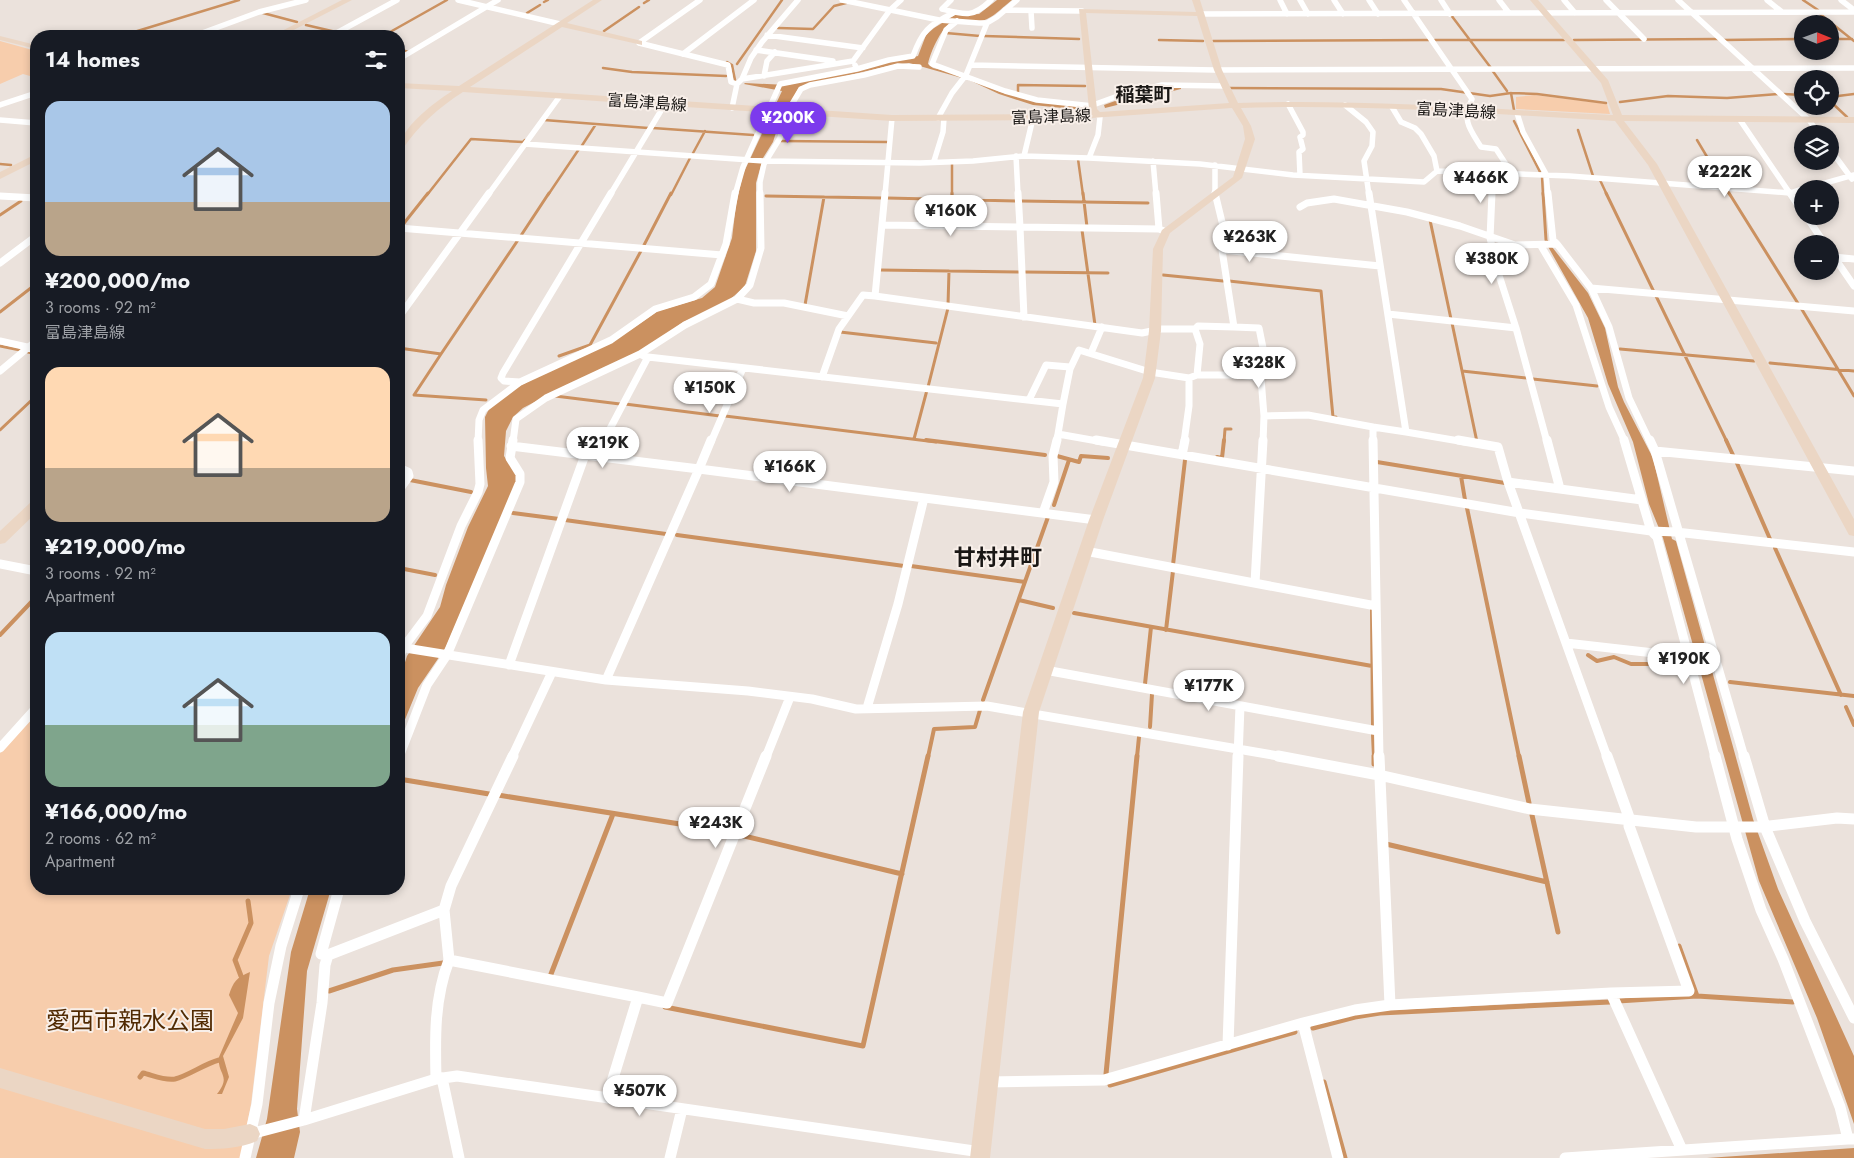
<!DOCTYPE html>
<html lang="en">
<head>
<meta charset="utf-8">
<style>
	:root { --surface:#171b24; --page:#242831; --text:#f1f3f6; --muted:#9ea1a6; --accent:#7c3aed }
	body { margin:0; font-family:Jost,"Noto Sans JP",sans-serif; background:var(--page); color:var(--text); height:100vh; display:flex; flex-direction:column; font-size:19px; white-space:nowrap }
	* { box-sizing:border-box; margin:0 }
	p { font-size:16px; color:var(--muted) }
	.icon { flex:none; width:28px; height:28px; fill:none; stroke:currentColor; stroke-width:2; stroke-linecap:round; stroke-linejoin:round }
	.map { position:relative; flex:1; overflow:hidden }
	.drawer { position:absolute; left:30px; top:30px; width:375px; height:865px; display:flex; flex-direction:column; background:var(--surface); border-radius:20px; box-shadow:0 2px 8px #0003 }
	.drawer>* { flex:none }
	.needle { width:32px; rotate:91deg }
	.tools { position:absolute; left:1794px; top:15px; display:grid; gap:10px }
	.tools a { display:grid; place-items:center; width:45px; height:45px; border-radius:50%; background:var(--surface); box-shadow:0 2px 8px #0003; font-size:25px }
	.price { position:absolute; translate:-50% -42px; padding:0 11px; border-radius:18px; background:#fff; color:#222; font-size:16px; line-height:32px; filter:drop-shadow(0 1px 2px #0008) }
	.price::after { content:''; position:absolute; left:50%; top:30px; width:15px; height:11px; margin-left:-8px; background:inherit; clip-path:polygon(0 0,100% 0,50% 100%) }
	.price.current { background:var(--accent); color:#fff }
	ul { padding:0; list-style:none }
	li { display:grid; align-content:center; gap:10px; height:265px; padding:0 15px }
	li span { display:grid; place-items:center; height:155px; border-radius:15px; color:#555 }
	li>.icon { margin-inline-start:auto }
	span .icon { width:90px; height:90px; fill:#fffc; stroke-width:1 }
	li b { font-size:21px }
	h2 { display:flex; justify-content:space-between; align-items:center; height:60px; padding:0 15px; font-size:21px }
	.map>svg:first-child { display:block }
	.green { fill:#f7cdac }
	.water { fill:#cb9160 }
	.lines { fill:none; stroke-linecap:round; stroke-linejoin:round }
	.stream-far3 { stroke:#cb9160; stroke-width:2.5 }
	.stream-far2 { stroke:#cb9160; stroke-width:3 }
	.stream-far1 { stroke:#cb9160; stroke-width:4 }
	.stream { stroke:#cb9160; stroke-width:5 }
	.street-far3 { stroke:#fff; stroke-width:5.5 }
	.street-far2 { stroke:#fff; stroke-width:7 }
	.street-far1 { stroke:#fff; stroke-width:9 }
	.street { stroke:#fff; stroke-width:11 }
	.secondary { fill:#ebd6c4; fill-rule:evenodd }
	.labels { text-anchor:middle; stroke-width:4; stroke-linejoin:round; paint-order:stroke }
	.far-street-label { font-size:16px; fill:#1a1715; stroke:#f8efe9 }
	.far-quarter-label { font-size:19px; font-weight:bold; fill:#1a1715; stroke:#f8efe9 }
	.quarter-label { font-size:22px; font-weight:bold; fill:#1a1715; stroke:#f8efe9 }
	.near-park-label { font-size:24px; fill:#512a02; stroke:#f8efe9 }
</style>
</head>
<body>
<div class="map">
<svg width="1854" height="1158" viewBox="0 0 1854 1158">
	<rect width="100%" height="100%" fill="#ebe2dc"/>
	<path class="green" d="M0,41L36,51V74L30,76L23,74L0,84Z
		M1534,95L1607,104L1610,114L1516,109V97Z
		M36,713V889H292L269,956L251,1104L241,1158H0V753Z"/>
	<path class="water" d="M997,0H1012C1004,6 996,15 987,19C978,24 966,19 956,20C943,22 930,53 928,64L933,68L962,75L1000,92L1082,106L1083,110L1033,105L999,94L969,80L909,63L888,66L799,87L790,104L780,114L781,117L773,142L763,158L756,183V251L745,286L724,305L683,322L651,346L548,395L523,408L513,417L506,431L504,456L517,475L516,484L446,647L418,688L399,734V681L407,656L440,607L446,585L468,527L488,486L486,468L485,417L489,409L511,391L529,381L629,331L658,311L702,298L715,287L732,238L736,205L743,174L782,91L744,84L745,83L787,85L918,56L926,35L934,28L955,15L979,14Z
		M1164,87H1181V89L1105,108L1104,105L1140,92Z
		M1546,243H1549L1588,293L1605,328L1618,387L1624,402L1653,458L1672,539L1676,541L1753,819L1778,889L1854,1056V1124L1817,1018L1759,881L1663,538L1649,504L1633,442L1608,384L1588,318Z
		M310,889H331L307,971L297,1109L300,1132L294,1158H256L267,1119L291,952Z
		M250,972L243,1018L223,1056L229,1077L222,1094H217C232,1075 217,1075 219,1057L238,1013L229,995C233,982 237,977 250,972Z
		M1854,1148V1158H1707Z"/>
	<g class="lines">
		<path class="stream-far3" d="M1803,0L1818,10
			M544,2L548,0
			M644,3L649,0
			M263,13L297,22
			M527,13L540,5
			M1820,14L1854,41
			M1451,15L1491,68
			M306,25L336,32
			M778,28L813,29L834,6L846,3
			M604,31L639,7
			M338,33L351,36
			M946,33L980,36
			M121,36L239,0
			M383,36L447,0
			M984,36L1079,39
			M1830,39H1852
			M1159,40L1203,41
			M1435,40H1564
			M1574,40L1718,39
			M1723,40L1802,39
			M1213,41L1429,40
			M399,49L408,52
			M727,62L732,65L735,80
			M737,64L782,0
			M603,68L632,72L726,76
			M1492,70L1507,91
			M1227,88L1441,89L1490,96L1511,93L1537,94L1606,103
			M1018,93V85L1085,86
			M1511,93L1514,110
			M1784,94L1802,95
			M1830,97L1854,94
			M1620,102L1668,96L1727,98L1778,94
			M1831,102L1847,117
			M544,120L648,128
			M1514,121L1540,172
			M653,128L753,135
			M1578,130L1593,176
			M1697,140L1725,187
			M781,141L887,142
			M581,147L596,124
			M692,155L705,131
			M1078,159L1083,195
			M952,163V195
			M0,164L11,165
			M1542,176L1543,195
			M1600,180L1607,195
			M1727,190L1730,195
			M427,195L471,139L523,142L525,140
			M548,195L579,149
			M671,195L690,158"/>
		<path class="stream-far2" d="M952,193V199
			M1083,193L1087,227
			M1543,193L1546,240L1549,245
			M1606,193L1654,292
			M1729,193L1799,305
			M766,196L882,198
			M887,198L1016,201
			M1021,201L1148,203
			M0,215L21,201
			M1430,220L1451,319
			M401,227L428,193
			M1082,230L1095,325
			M520,237L549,193
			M643,247L671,193
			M880,270L1020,272
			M1025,272L1108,273
			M1163,275L1223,281
			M1229,281L1321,291L1333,417H1336
			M1656,296L1727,442
			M805,305L824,197
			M948,305L949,271
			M1801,308L1854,396
			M0,312L36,284
			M1452,323L1477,442
			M840,332L936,343
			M0,346L20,350
			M399,348L441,354L414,395L486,400
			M1620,349L1754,361
			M28,352L36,354
			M441,354L518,240
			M559,356L590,345L642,249
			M1770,363L1854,371
			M1462,371L1527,378
			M1533,379L1597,386
			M928,387L948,308
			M555,396L620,404
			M625,404L720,416
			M725,416L936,442
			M0,430L36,396
			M914,439L927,390
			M1224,442L1225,429H1231"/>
		<path class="stream-far1" d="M926,440L1045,455
			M1726,440L1733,455
			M1057,456L1079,462L1081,456L1108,458
			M1217,457L1222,458L1224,440
			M1736,461L1770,539
			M1377,462L1505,483
			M399,475L403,477
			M1461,476L1465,500
			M410,480L471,492
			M1054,505L1069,460
			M1467,508L1519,757
			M513,513L559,519
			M565,520L666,534
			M677,535L904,566
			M1775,548L1841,695
			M1173,565L1185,460
			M911,566L1025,582
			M399,568L435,575
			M1019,600L1053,608
			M1372,608L1373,726
			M1074,613L1372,666
			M1166,630L1173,571
			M0,635L36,597
			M1588,655L1597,661L1614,657L1631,664H1648
			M1730,682L1854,696
			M1145,684L1151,627
			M983,700L1048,517
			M1846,707L1854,725
			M1150,727L1152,694
			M1373,735L1374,757
			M928,757L934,729L975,727L980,710
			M1137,757L1139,737"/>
		<path class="stream" d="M1374,756V764
			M1519,756L1529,803
			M399,779L489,794
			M498,795L730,832
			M1532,815L1558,932
			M740,835L902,874
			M1386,844L1547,882
			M1679,946L1697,996
			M551,974L613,814
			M241,976L235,960L251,923L248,901
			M329,991L393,970L443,963
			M1618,1001L1697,996L1793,1002
			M665,1007L863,1046L928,756
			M1313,1028L1355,1017L1380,1013L1610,1002
			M1106,1074L1137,756
			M140,1077L143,1073C152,1075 165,1081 175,1079C188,1076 204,1064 219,1060
			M1324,1082L1345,1158
			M1110,1085L1295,1032"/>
		<path class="street-far3" d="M458,0L560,24
			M842,0L939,20L979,23H987L997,17L1017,0
			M951,0L942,9C965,15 973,18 991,0
			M1280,0L1287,14
			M1300,0L1308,14
			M1334,0L1343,14
			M1369,0L1378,14
			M1404,0L1472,99C1462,121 1469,128 1481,147L1496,149L1511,172
			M1441,0L1450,14
			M1499,0L1509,13
			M1564,0L1575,13
			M1606,0L1644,39
			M1678,0L1809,120L1819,134
			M1767,0L1782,12
			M1841,0L1854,10
			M1005,10L1082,11
			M1031,11L1032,28
			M1199,14L1854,12
			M957,21L946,30L932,64L1005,91L1037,100L1093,106
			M767,35L863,48
			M194,36L259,12L306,0
			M331,36L397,0
			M639,43L728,65L731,82L737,84
			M639,43L700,0
			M756,50L833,61
			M683,54L754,0
			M399,59L498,0
			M855,65L857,69L889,60L913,56C922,31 929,25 953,13
			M971,65L1214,70L1854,68
			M764,76L767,61L775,52
			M742,79L751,58L762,42L798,0
			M1288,104L1303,132V135L1300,137L1303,149L1299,152L1300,175
			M0,105L36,93
			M1093,105L1115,97L1162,85L1225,86
			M1345,105L1366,122L1373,132L1372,146L1364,161L1369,195
			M1392,107L1401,122L1415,128L1421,134L1434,156L1437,171
			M732,108L737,84L742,79L853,61L890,10L901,0
			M1517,113L1523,132L1546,174L1548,195
			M938,118L952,93L966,75L987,23
			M0,120L36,123
			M1740,120L1791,195
			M525,144L764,161L920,163L973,161L1024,156L1089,158L1200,164L1293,175L1424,182L1437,171L1570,176L1790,193L1802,189
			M1830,149L1852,179
			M1016,156L1018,195
			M1024,156L1033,118
			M1089,158L1098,135L1100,117L1098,115
			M934,161L943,132L944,118
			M1153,161L1156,195
			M1215,165V195
			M1491,172L1492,195
			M1804,189L1854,175
			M488,195L560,96
			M610,195L665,104
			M735,195L743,167L780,84L857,69
			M760,195V182L764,164L780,138L786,114L801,89L810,85L864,75L898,66L919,67
			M885,195L892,118"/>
		<path class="street-far2" d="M611,193L503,373L501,378L504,381L520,382L611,340L655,309L694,297L711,284L726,244L735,193
			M885,193L875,296L1142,333L1161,329H1195L1198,326L1234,327L1222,250
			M1018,193L1020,227L1159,229
			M1156,193L1159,229L1164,231
			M1215,193L1223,226L1222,250L1380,266
			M1369,193L1406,432L1373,427V442
			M1492,193L1490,238L1498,272L1516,328
			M1548,193L1553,240L1557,244
			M1790,193L1802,211
			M0,196L36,198
			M1300,207L1307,203L1334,199L1407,212L1460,226L1515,245L1557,244L1591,288L1854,311
			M1806,216L1825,244
			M882,225L1020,227L1024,317
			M399,228L722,255
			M1541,246L1576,305L1609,407L1625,442
			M1830,251L1854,286
			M1834,257L1854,259
			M0,263L36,236
			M1591,288L1609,327L1629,398L1650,442
			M737,299L750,285L761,248L760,193
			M1388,314L1516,328L1547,442
			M399,317L489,193
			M1195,329L1200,344L1197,375
			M0,341L36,349
			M1091,353L1102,327
			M644,356L640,354L685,325L737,299L754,303H784L848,316
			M0,371L36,341
			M822,377L839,329L863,295L875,296
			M1261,378L1264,416L1263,442
			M1029,400L1046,365L1070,367
			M1063,404L1070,369L1079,350L1150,372L1189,378L1197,375H1239L1261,378L1258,354L1264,353L1259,328L1234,327
			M1264,416L1308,415L1373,427
			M1406,432L1465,442
			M478,442L479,420L483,410L520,382
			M513,442L516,419L546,398L640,354
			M603,442L648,357L1063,404L1058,434L1103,442
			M711,442L743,368
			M1056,442L1058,434
			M1184,442L1189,406V378"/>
		<path class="street-far1" d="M1096,440L1520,513L1651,531L1676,532L1854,552
			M1373,440L1379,757
			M1458,440L1498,447L1508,482
			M1547,440L1560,489L1642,500
			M1624,440L1651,531L1657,537L1715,757
			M1650,440L1655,451L1854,471
			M511,446L699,469L711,440
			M1655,451L1744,757
			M1182,455L1185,440
			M595,456L603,440
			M399,468L408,472L409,476L399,490
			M1560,489L1508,482L1607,757
			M1043,513L1054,482L1053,456L1057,440
			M1085,551L1376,606
			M0,564L36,571
			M1255,583L1263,440
			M1566,643L1689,657
			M399,647L606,680L748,691L812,699L856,709L987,706L1284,757
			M399,658L403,648L427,616L461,526L478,492L480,484L478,440
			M509,665L585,455
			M1045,670L1378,731
			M606,680L699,469L1096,520
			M867,708L898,604L924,498
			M0,748L36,708
			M399,757L427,685L447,655L520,482V474L510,458L513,440
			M512,757L552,672
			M766,757L790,697
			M1238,757L1240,706"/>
		<path class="street" d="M1278,756L1379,775L1530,809L1696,827H1761L1837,818L1854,819
			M1715,756L1737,839L1761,910L1783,959L1840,1107L1848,1139H1854
			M1744,756L1765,827L1805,921L1854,1018
			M444,910L451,886L513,756
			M328,955L321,954L339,889
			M1611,993L1682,1150
			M638,997L667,1003L766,756
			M1390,1005L1611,993L1689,991L1629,826L1630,820L1607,756
			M1228,1045L1238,756
			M442,1078L459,1158
			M436,1079C435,1038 434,999 449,960L638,997L607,1098
			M988,1082L1104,1080L1303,1023
			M304,1120L322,1003L325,965L328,955L444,910L449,960
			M250,1134L304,1120L436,1079L457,1076L981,1152
			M245,1158L257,1104L269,1003L281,946L299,889
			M670,1158L682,1109
			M1338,1158L1303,1023L1355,1010L1390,1005L1379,756
			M1565,1158L1848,1139"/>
		<path class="secondary" d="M342,0H352L282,36H272Z
			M593,0H602L567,23L642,41V45L562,27L470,87L892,115L1063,114L1091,112L1089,109L1079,9L1196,12L1192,0H1200L1222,70L1238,103C1363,99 1488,109 1613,115L1601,83L1530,0H1538L1608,80L1622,115L1854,117V123L1624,121L1657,164L1854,519V536L1849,535L1648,165L1615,121C1491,114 1365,104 1241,108L1251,126L1255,139L1242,178L1170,233L1163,249L1161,331L1155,378L1103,520L1039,712L990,1158H970L1023,712L1089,520L1143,378L1149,331L1153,249L1162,230L1233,177L1245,139L1243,126L1232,108L1063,120L892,121L463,92C438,108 418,126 402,150L399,151C399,128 434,103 452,91L399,88V83L459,86ZM1086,13L1197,16L1214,70L1229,103L1100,112L1097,109Z
			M0,36L36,45V49L0,40Z
			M36,154V161L0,179V172Z
			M36,500V513L5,543L0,544V531L31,502Z
			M0,1068L205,1129H224L250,1124L257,1127L260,1134L257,1141C240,1148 223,1149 205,1149L0,1088Z"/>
	</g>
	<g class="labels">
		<g class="far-street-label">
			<text transform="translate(647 102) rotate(4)" y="6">富島津島線</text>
			<text transform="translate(1456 110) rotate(3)" y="6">富島津島線</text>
			<text transform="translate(1051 116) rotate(-2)" y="6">富島津島線</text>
		</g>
		<g class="far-quarter-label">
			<text x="1144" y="101">稲葉町</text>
		</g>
		<g class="quarter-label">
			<text x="998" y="565">甘村井町</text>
		</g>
		<g class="near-park-label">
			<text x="130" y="1029">愛西市親水公園</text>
		</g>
	</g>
</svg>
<div class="tools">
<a><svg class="needle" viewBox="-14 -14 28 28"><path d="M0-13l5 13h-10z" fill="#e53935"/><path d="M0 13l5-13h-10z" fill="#9ea1a6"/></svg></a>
<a><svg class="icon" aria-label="locate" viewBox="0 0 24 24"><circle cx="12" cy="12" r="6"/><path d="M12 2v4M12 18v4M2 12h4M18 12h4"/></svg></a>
<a><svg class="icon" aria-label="layers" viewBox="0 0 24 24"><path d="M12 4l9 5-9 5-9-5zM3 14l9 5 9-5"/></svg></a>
<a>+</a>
<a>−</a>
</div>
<b class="price current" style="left:788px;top:144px">¥200K</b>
<b class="price" style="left:1725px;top:198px">¥222K</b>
<b class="price" style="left:1481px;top:204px">¥466K</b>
<b class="price" style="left:951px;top:237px">¥160K</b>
<b class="price" style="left:1250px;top:263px">¥263K</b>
<b class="price" style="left:1492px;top:285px">¥380K</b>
<b class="price" style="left:1259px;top:389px">¥328K</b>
<b class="price" style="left:710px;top:414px">¥150K</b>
<b class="price" style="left:603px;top:469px">¥219K</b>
<b class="price" style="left:790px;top:493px">¥166K</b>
<b class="price" style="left:1684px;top:685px">¥190K</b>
<b class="price" style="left:1209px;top:712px">¥177K</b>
<b class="price" style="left:716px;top:849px">¥243K</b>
<b class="price" style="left:640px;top:1117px">¥507K</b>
<section class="drawer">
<h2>14 homes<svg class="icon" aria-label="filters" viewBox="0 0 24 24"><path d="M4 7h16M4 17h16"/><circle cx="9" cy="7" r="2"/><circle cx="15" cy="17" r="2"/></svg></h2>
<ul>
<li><span style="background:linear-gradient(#a9c7e8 65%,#b9a48a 0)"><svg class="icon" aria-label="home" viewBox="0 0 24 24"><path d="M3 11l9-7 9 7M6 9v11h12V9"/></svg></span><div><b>¥200,000/mo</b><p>3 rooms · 92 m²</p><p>富島津島線</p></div></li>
<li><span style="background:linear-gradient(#ffd9b3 65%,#b9a48a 0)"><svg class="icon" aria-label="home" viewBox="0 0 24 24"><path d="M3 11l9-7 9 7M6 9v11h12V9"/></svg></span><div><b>¥219,000/mo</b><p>3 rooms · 92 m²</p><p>Apartment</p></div></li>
<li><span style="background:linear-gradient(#bfe0f5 60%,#7fa58c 0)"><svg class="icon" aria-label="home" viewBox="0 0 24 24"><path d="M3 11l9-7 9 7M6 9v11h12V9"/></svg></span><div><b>¥166,000/mo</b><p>2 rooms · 62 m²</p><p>Apartment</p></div></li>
</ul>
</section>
</div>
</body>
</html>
